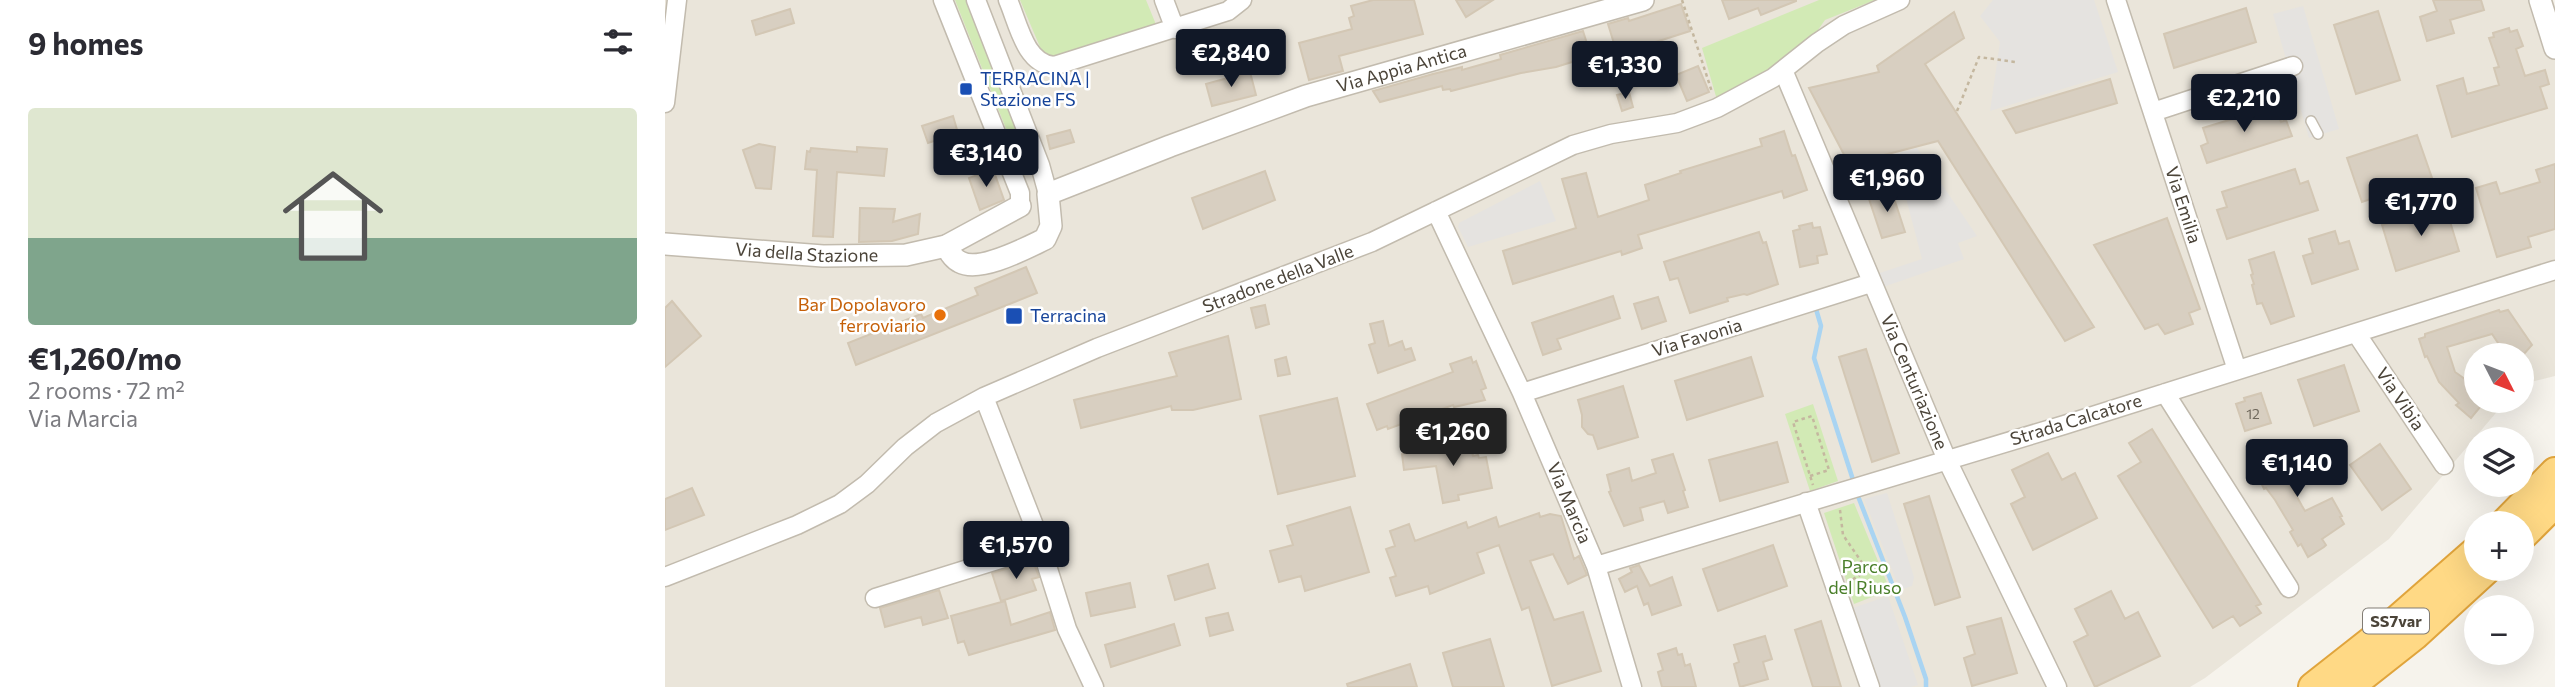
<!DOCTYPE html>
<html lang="en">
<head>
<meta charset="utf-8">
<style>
	:root { --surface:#fff; --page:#f2f2f3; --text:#2b2b33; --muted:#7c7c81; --accent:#111827 }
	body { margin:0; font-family:Commissioner,sans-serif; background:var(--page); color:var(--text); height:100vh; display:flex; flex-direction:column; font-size:26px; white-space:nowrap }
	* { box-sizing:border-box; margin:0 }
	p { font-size:23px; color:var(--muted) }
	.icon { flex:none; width:38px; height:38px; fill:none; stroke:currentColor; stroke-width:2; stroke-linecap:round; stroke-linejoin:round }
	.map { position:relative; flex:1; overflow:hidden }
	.details { display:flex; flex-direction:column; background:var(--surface); width:665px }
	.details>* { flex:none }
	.needle { width:46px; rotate:132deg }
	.buttons { position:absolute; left:1799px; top:343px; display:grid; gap:14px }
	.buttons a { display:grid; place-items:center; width:70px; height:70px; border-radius:50%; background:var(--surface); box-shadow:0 7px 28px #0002; font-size:35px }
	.price { position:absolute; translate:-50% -60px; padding:0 16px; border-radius:7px; background:var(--accent); color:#fff; font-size:23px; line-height:46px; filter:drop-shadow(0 2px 4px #0008) }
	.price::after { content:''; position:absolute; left:50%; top:42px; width:21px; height:16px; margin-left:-10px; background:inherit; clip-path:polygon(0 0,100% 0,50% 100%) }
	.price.on { background:#222; color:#fff }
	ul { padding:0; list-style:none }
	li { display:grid; align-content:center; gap:14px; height:371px; padding:0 28px }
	li span { display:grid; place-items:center; height:217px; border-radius:7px; color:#555 }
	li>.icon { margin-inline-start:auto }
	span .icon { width:126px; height:126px; fill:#fffc; stroke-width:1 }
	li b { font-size:30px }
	h2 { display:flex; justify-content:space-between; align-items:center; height:84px; padding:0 28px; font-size:30px }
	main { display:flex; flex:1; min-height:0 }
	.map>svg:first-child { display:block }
	.residential { fill:#eae5da }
	.green { fill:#d2eab5 }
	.parking { fill:#e5e3e0 }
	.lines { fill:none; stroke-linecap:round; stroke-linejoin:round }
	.stream { stroke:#a9d4f2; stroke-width:4.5 }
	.building { fill:#d8cfc1; stroke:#d3c7b4; stroke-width:2 }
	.service-casing { stroke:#c2bbae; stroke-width:12 }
	.minor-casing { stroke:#c2bbae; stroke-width:21 }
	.tertiary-casing { stroke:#c2bbae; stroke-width:24 }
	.trunk-casing { stroke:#e0a43c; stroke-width:32 }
	.path { stroke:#c4b79f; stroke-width:2.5; stroke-dasharray:3.5 3.5; stroke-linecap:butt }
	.service { stroke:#fff; stroke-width:9 }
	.minor { stroke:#fff; stroke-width:18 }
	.tertiary { stroke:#fff; stroke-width:21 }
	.trunk { stroke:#ffd985; stroke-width:28 }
	.transit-dot { fill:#1a4fb4; stroke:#fff; stroke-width:2.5 }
	.food-dot { fill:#e8710a; stroke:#fff; stroke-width:2.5 }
	.labels { text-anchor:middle; stroke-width:5; stroke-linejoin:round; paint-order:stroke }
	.number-label { font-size:14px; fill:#6e675b }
	.shield { fill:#fff; stroke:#817c74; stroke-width:2 }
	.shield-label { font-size:16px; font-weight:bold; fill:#4b4439 }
	.street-label { font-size:18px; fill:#4b4439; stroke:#fff }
	.transit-label { font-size:18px; fill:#164399; stroke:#fff; text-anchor:start }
	.food-label { font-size:18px; fill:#c56008; stroke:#fff; text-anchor:end }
	.park-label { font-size:18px; fill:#4a7f2a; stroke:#fff }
</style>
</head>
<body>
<main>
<section class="details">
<h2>9 homes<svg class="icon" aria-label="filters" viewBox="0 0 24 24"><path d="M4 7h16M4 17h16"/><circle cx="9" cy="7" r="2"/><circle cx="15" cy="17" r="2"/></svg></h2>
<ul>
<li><span style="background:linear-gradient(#dfe7d0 60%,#7fa58c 0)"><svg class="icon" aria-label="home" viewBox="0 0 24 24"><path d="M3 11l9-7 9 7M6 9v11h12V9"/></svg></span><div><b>€1,260/mo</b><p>2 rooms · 72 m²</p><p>Via Marcia</p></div></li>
</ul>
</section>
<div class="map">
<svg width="1890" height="687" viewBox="0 0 1890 687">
	<rect width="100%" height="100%" fill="#f6f3ec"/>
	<path class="residential" d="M0,0H1888L1890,7V376L1857,384V355H1811V401H1841L1724,539L1540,678L1525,687H0Z"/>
	<path class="green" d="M290,0H302L366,163L365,168L360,171L357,169Z
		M355,0H481L492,27L381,61Z
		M1154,0H1210L1160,20L1148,37L1115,66L1052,100L1037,48Z
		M1148,404L1173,481L1145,491L1120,414Z
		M1189,503L1225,590L1189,604L1159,513Z"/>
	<path class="parking" d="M1328,0H1429L1453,72L1325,111L1335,42L1315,16Z
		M1638,6L1674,129L1644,138L1608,14Z
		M1252,148L1312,236L1293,243L1299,259L1218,287L1212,274L1257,259L1235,175L1191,188L1182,167Z
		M875,181L891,221L803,247L793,227L794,223Z
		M1222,493L1249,577L1247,586L1235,590L1199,499Z
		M1223,596L1253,685L1246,687H1211L1185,609Z"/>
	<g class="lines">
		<path class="stream" d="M1151,309L1156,326L1149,358L1189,483
			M1191,491L1240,617L1261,679V687"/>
	</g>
	<path class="building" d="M708,0H749L758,34L674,56L678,71L644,80L634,43L687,29L684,18L689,16L686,6Z
		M791,0H828L801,17Z
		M1057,0H1131V1L1096,15L1093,8L1064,19Z
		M1768,0H1816L1819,10L1785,20L1789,33L1762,41L1755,17L1772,11Z
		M1016,4L1025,31L972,48L975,57L955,63L943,24L963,18L964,21Z
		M1581,8L1591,42L1509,68L1499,34Z
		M125,9L129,23L91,35L87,21Z
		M1713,11L1735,80L1691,94L1669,25Z
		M1289,12L1299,38L1260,64L1429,327L1400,341L1273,141L1184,164L1144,88L1214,72L1212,66Z
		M1844,28L1845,32L1852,30L1858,46L1851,49L1860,76L1880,70L1884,84L1875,87L1882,108L1787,137L1772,86L1798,78L1802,94L1834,85L1829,68L1834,67L1824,38L1829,37L1828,33Z
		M918,31L926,56L891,67L856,73L786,91L785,89L778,90L777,86L715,102L708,91L768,74L797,67V70L836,59L835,55Z
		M1033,66L1044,92L1022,101L1011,75Z
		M585,72L591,95L547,106L541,84Z
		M1445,79L1452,103L1351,133L1338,111Z
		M964,92L968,107L957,111L952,95Z
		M1610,106L1616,122L1621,120L1627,136L1542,163L1536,146L1543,143L1538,128Z
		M288,116L293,133L263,143L257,126Z
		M405,130L409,142L385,149L382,136Z
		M1119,131L1127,156L1130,155L1142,190L1119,198L1117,191L973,235L977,248L957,255L956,251L848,284L838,251L911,228L897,179L921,173L933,217L984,200L980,185L1016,173L1015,171L1097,146L1095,139Z
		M1752,135L1767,178L1697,202L1682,158Z
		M94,144L110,147L106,189L91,188L78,150Z
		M192,147L222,149L219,176L172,172L168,237L148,236L152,170L140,169L142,151L145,152L146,148L192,152Z
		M1890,164V229L1863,237L1866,247L1832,257L1811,188L1831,182L1835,194L1875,182L1871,170Z
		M328,169L339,200L315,210L304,178Z
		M1630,169L1635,184L1643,181L1653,210L1562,239L1552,210L1562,207L1557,192Z
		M600,171L610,200L538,229L527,198Z
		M1226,189L1240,232L1217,238L1203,196Z
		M1780,205L1794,251L1731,271L1717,225Z
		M195,208L230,209L228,222L255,214L253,234L227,241L194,242Z
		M1502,218L1535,309L1524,313L1528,324L1500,334L1493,324L1480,329L1429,245Z
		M1147,223L1148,228L1155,227L1162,254L1152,256L1153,263L1135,267L1128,231L1135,229L1134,226Z
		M1670,231L1674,244L1684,241L1693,269L1647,284L1638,256L1648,253L1644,239Z
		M1094,232L1098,243L1101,242L1113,284L1082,295L1079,294L1062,298L1063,301L1025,313L1013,278L1005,280L999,262Z
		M1609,252L1629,316L1606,324L1597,303L1592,304L1587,285L1589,284L1586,275L1588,274L1584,260Z
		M361,267L372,293L191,365L183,343L256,314L258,318L313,295L310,288Z
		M948,296L955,318L892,339L896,349L878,355L867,323Z
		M993,297L1001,321L977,329L969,304Z
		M7,301L36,336L0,367V308Z
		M600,305L604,324L591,328L586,308Z
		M1834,310L1835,312L1843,310L1867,345L1858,355H1832L1837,349L1827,334L1782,347L1790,372L1811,387V401H1820L1806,418L1791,405L1794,403L1774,382L1762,356L1760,357L1754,339L1760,337V334Z
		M718,321L724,346L737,341L740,350L746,348L750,360L713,373L704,345L710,343L705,324Z
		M563,336L576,399L528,410H507L506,406L416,428L409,400L512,376L504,353Z
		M1201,349L1234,453L1207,462L1174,357Z
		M621,357L625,374L613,376L610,360Z
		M806,357L808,363L811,361L821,388L816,390L820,400L789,407L788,405L723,429L722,426L712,430L702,404L788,372L785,364Z
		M1086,357L1098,396L1022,420L1010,381Z
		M1679,365L1694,411L1649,426L1633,380Z
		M958,386L973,437L933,449L928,435L923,434L917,427V415L913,400Z
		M1596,393L1606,423L1580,431L1571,404L1580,401L1579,398Z
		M672,398L690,476L613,494L595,416Z
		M1487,429L1596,604L1591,606L1596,613L1575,626L1568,616L1548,628L1453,476L1476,462L1464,443Z
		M804,437L808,456L813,455L814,458L821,457L827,488L793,495L794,500L778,503L771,466L739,470L737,454L768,450L767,445Z
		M1112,442L1123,482L1055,501L1044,460Z
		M1715,444L1746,489L1717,510L1685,465Z
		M1632,446L1647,468L1639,472L1641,475L1625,484L1637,506L1640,511L1667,498L1677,516L1675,517L1679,524L1657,539L1661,545L1659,547L1643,557L1636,544L1633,546L1625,532L1628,530L1610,500L1601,488L1599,489L1586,462L1604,451L1607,457Z
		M1383,453L1397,480L1410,473L1432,518L1368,550L1346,504L1360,497L1347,470Z
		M1008,454L1020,490L1018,491L1023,507L1003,513L999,501L975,508L978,520L959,526L944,492L946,491L942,475L964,468L967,481L991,473L987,460Z
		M27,488L39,515L0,530V499Z
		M1264,496L1295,597L1270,605L1239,504Z
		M685,507L704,572L640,591L636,576L614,582L605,551L628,545L622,526Z
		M874,513L875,517L885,514L896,516L909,559L914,556L922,575L903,584L888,554L865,561L889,620L918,612L936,671L887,686L864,607L857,610L834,545L812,553L819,573L765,594L763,586L731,596L725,578L731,576L721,549L730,546L725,531L744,524L750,541L801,522L803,528L831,517L834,527Z
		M1108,545L1122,586L1053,611L1038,569Z
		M368,561L374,577L367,579L371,590L336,601L327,573Z
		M543,564L550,588L510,600L503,576Z
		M974,565L985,586L1007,577L1016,605L987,615L983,603L979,605L972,586L960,592L954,579L967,572L965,568Z
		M465,583L470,607L426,616L421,593Z
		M274,590L283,618L258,625L256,617L220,627L215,608Z
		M1446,591L1460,619L1473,612L1495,656L1430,687L1409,642L1423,635L1410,609Z
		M340,601L346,625L385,612L390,630L304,655L299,641L293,643L286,616Z
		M563,613L568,630L545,636L541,618Z
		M1336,618L1352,673L1307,686L1299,658L1310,654L1302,627Z
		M1156,621L1176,687H1148L1130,630Z
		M509,624L515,645L446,667L440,645Z
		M1100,636L1107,659L1098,662L1103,679L1075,687L1069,664L1074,662L1069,645Z
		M825,639L839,687H788L778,653Z
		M1011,648L1013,655L1017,654L1020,666L1025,664L1031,687H997L993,672L998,670L993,654Z
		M745,664L752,687H683L682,684Z"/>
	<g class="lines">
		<defs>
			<path id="service" d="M1646,121L1653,134"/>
			<path id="minor" d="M278,0L355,193V206
				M311,0L375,165L383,194
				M343,0C353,23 360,64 389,66L563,11L577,0
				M499,0L510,29
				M1451,0L1572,370
				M1118,70L1282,460L1392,687
				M0,103L12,0
				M1488,112L1628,66
				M771,211L857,393L931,566L967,687
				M1691,333L1779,465
				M857,393L1206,283
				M1500,393L1624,588
				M319,397L370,528L402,629L429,687
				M1141,502L1205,687
				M931,566L1399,425L1890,270
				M0,577L132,525L175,504L202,484L240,447L271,423L319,397L432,348L707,242L908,145L946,134L1012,123L1052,108L1108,78L1152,43L1179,25L1235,0
				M210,598L377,546"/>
			<g id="tertiary">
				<path d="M1875,0L1890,48"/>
				<path id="s1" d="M0,244L158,256L241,255L281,246L355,206"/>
				<path id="s2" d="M281,246C285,252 288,259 295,262C315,273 361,248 380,239L386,226L383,194L505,146L641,96L978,0"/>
			</g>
			<path id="trunk" d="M1840,523L1890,472
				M1857,536L1890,503
				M1648,687L1723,628L1811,551
				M1684,687L1750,635L1822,569"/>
		</defs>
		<use href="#service" class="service-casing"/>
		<use href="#minor" class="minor-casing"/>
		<use href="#tertiary" class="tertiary-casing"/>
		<use href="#trunk" class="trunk-casing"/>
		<path class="path" d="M1017,0L1047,92
			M1292,111L1314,57L1350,62
			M1145,476L1164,470L1147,416L1128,422L1148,485
			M1175,510L1178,535L1198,564L1195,575L1185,581"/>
		<use href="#service" class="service"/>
		<use href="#minor" class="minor"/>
		<use href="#tertiary" class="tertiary"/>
		<use href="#trunk" class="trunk"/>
	</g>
	<g class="transit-dot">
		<rect x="294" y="82" width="14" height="14" rx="3.5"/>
		<rect x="340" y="307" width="18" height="18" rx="3.5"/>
	</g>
	<circle class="food-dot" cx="275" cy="315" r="7"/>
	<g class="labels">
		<g class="number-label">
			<text x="1588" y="419">12</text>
		</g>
		<rect class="shield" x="1698" y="608.5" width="66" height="25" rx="5"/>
		<g class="shield-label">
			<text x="1731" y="627">SS7var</text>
		</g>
		<g class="street-label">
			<text dy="6" stroke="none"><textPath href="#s2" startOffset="534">Via Appia Antica</textPath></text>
			<text transform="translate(1518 205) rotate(72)" y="6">Via Emilia</text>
			<text dy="6" stroke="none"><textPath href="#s1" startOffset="142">Via della Stazione</textPath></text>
			<text transform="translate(613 279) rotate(-21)" y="6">Stradone della Valle</text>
			<text transform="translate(1032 338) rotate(-17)" y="6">Via Favonia</text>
			<text transform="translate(1249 382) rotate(67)" y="6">Via Centuriazione</text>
			<text transform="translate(1735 399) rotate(56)" y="6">Via Vibia</text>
			<text transform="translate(1411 420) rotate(-17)" y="6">Strada Calcatore</text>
			<text transform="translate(904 503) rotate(67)" y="6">Via Marcia</text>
		</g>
		<g class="transit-label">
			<text x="315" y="85">TERRACINA |<tspan x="315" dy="21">Stazione FS</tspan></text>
			<text x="365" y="322">Terracina</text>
		</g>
		<g class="food-label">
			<text x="261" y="311">Bar Dopolavoro<tspan x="261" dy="21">ferroviario</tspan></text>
		</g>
		<g class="park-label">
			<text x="1200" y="573">Parco<tspan x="1200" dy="21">del Riuso</tspan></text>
		</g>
	</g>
</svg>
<div class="buttons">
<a><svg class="needle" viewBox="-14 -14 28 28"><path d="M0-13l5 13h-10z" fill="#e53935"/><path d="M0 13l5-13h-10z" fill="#7c7c81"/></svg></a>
<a><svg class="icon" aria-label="layers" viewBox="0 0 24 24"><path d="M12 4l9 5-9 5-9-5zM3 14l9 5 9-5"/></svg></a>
<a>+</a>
<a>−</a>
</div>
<b class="price" style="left:566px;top:89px">€2,840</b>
<b class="price" style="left:960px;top:101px">€1,330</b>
<b class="price" style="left:1579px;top:134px">€2,210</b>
<b class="price" style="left:321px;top:189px">€3,140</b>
<b class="price" style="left:1222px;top:214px">€1,960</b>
<b class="price" style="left:1756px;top:238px">€1,770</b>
<b class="price on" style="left:788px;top:468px">€1,260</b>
<b class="price" style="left:1632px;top:499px">€1,140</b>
<b class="price" style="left:351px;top:581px">€1,570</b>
</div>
</main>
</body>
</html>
